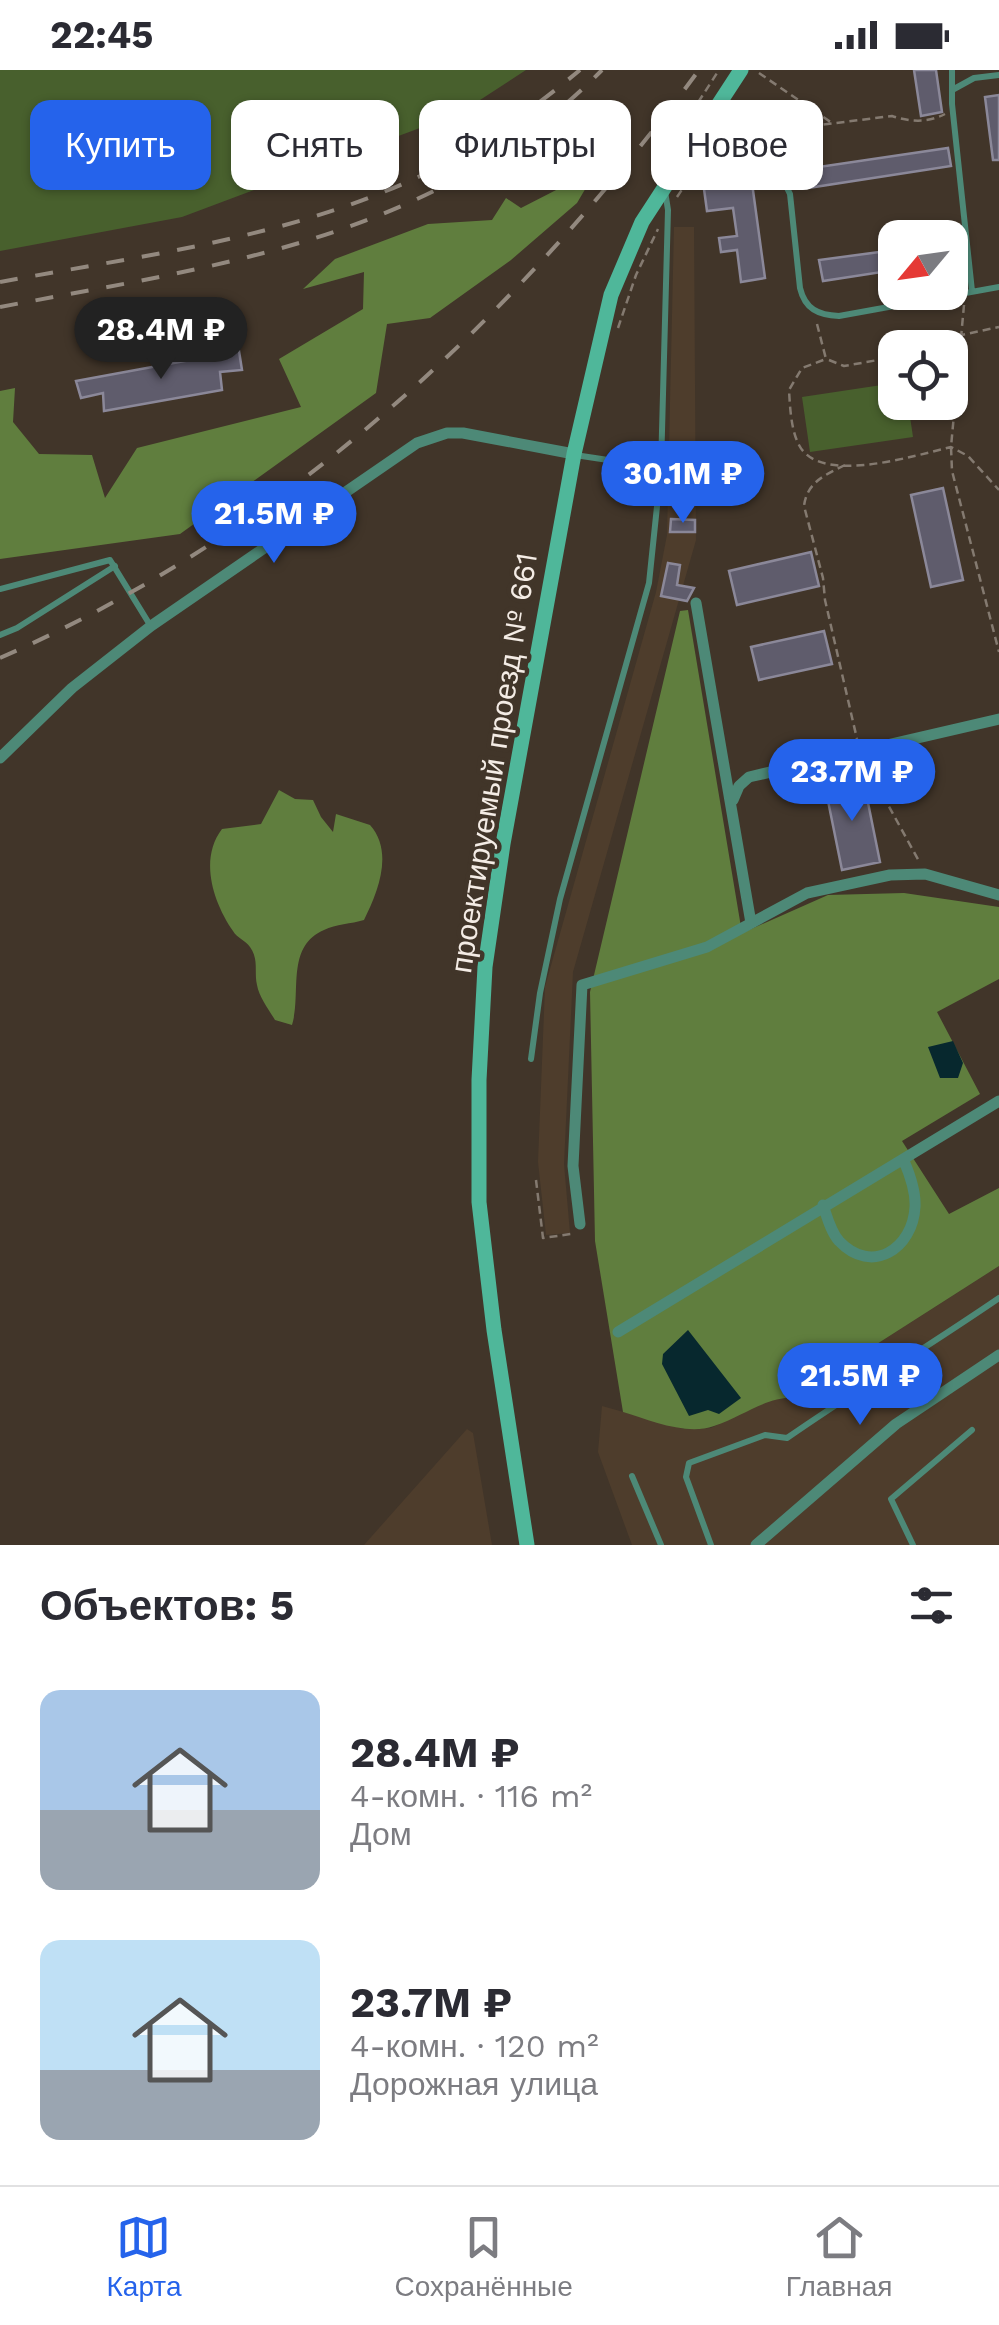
<!DOCTYPE html>
<html lang="ru">
<head>
<meta charset="utf-8">
<style>
	:root { --surface:#fff; --page:#f2f2f3; --text:#2b2b33; --muted:#7c7c81; --line:#e1e1e2; --accent:#2563eb }
	body { margin:0; font-family:"Work Sans",sans-serif; background:var(--page); color:var(--text); height:100vh; display:flex; flex-direction:column; font-size:38px; white-space:nowrap }
	* { box-sizing:border-box; margin:0 }
	p { font-size:32px; color:var(--muted) }
	.icon { flex:none; width:55px; height:55px; fill:none; stroke:currentColor; stroke-width:2; stroke-linecap:round; stroke-linejoin:round }
	.map { position:relative; height:1475px; overflow:hidden }
	.drawer { display:flex; flex-direction:column; background:var(--surface); flex:1 }
	.drawer>* { flex:none }
	.guide { position:absolute; left:30px; top:30px; width:940px; height:90px; display:flex; gap:20px }
	.needle { width:65px; rotate:241deg }
	.buttons { position:absolute; left:878px; top:150px; display:grid; gap:20px }
	.buttons a { display:grid; place-items:center; width:90px; height:90px; border-radius:20px; background:var(--surface); box-shadow:0 2px 8px #0004; font-size:50px }
	.price { position:absolute; translate:-50% -85px; padding:0 22px; border-radius:35px; background:var(--accent); color:#fff; font-size:32px; line-height:65px; filter:drop-shadow(0 2px 5px #0008) }
	.price::after { content:''; position:absolute; left:50%; top:60px; width:30px; height:22px; margin-left:-15px; background:inherit; clip-path:polygon(0 0,100% 0,50% 100%) }
	.price.selected { background:#222; color:#fff }
	ul { padding:0; list-style:none }
	li { display:flex; align-items:center; gap:30px; height:250px; padding:0 40px }
	li span { display:grid; place-items:center; flex:none; width:280px; height:200px; border-radius:20px; color:#555 }
	li>.icon { margin-inline-start:auto }
	span .icon { width:120px; height:120px; fill:#fffc; stroke-width:1 }
	li b { font-size:42px }
	h2 { display:flex; justify-content:space-between; align-items:center; height:120px; padding:0 40px; font-size:42px }
	.chip { padding:0 35px; border-radius:20px; background:var(--surface); box-shadow:0 2px 8px #0004; font-size:35px; line-height:90px }
	.chip.selected { background:var(--accent); color:#fff }
	.status { display:flex; justify-content:space-between; align-items:center; height:70px; padding:0 50px; background:var(--surface); direction:ltr }
	.status svg { height:28px; fill:currentColor }
	.tab-bar { display:flex; justify-content:space-around; align-items:center; height:140px; border-top:2px solid var(--line); background:var(--surface); font-size:28px; color:var(--muted) }
	.tab-bar a { display:grid; justify-items:center; gap:5px }
	.tab-bar .selected { color:var(--accent) }
	.map>svg:first-child { display:block }
	.built { fill:#4e3d2c }
	.green { fill:#48602d }
	.forest { fill:#607e3e }
	.water { fill:#07282e }
	.building { fill:#5f5c6c; stroke:#8b8899; stroke-width:2.5 }
	.lines { fill:none; stroke-linecap:round; stroke-linejoin:round }
	.path { stroke:#847a70; stroke-width:2.5; stroke-dasharray:8 5; stroke-linecap:butt }
	.lane { stroke:#4d8977; stroke-width:6 }
	.street { stroke:#4d8977; stroke-width:11 }
	.secondary { stroke:#4fb79a; stroke-width:15 }
	.rail { stroke:#93897f; stroke-width:4; stroke-dasharray:18 18; stroke-linecap:butt }
	.labels { text-anchor:middle; stroke-width:9; stroke-linejoin:round; paint-order:stroke }
	.street-label { font-size:30px; fill:#f4ece5; stroke:#413529 }
</style>
</head>
<body>
<div class="status"><b>22:45</b><svg viewBox="0 0 49 12"><path d="M0 12V9h3v3zM5 12V6h3v6zM10 12V3h3v9zM15 12V0h3v12zM26 1h20v11H26zM47 4h2v5h-2z"/></svg></div>
<div class="map">
<svg width="999" height="1475" viewBox="0 0 999 1475">
	<rect width="100%" height="100%" fill="#413529"/>
	<path class="built" d="M674,157H694L696,470L573,902L564,1094L570,1163L546,1165L538,1092L545,917L656,522L667,465Z
		M999,1196V1475H632L598,1382L602,1336L684,1359L711,1358L772,1328L794,1327Z
		M467,1359L473,1363L492,1475H364Z"/>
	<path class="green" d="M0,0H526L460,43L182,147L0,181Z
		M895,313V332L908,333L913,367L810,382L802,327Z"/>
	<path class="forest" d="M597,99L577,133L511,190L430,248L387,254L376,323L180,464L0,489V321L15,318L13,352L39,384L92,385L105,428L137,378L301,337L279,289L363,239L364,202L303,219L335,189L428,154L492,150L506,128L521,138Z
		M688,540L742,863L828,825L904,823L999,837V909L937,942L980,1024L902,1071L949,1144L999,1118V1196L794,1327C761,1329 744,1346 714,1356C686,1366 650,1350 623,1342L595,1171L590,922L680,541Z
		M279,720L295,729L313,730L321,747L333,762L336,744L370,755C394,782 378,822 364,850C351,854 336,854 324,860C285,877 302,923 292,955L275,950C269,940 259,927 257,915C254,902 259,889 250,877C245,870 237,868 233,861C213,832 199,789 222,759L261,754Z"/>
	<path class="water" d="M953,971L963,993L958,1008H940L928,977Z
		M688,1260L741,1328L719,1344L708,1340L689,1346L662,1294L663,1284Z"/>
	<path class="building" d="M914,0H936L942,42L921,46Z
		M999,25V90H993L985,27Z
		M745,60L748,72L732,77L728,66Z
		M948,78L951,96L808,118L805,99Z
		M752,113L765,208L741,212L737,180L721,182L719,168L737,166L733,138L707,141L704,119Z
		M960,171L962,190L950,192V172Z
		M895,180V200L823,211L819,190Z
		M239,281L242,300L220,302L222,320L104,341L103,323L81,328L76,311Z
		M943,418L963,510L931,517L911,425Z
		M671,449L695,450V462H670Z
		M811,482L819,516L737,535L729,501Z
		M668,493L680,495L677,515L694,518L687,531L661,526Z
		M824,561L832,594L759,610L751,577Z
		M863,708L880,792L842,800L825,716Z"/>
	<g class="lines">
		<path class="path" d="M759,3L832,53
			M772,61L892,46C911,52 927,53 945,44
			M677,65L719,0
			M677,127L731,47L750,48L754,53
			M964,235L951,377L952,401L999,582
			M817,254L826,289L802,298L789,320C790,337 791,360 799,375C820,416 916,385 951,377L968,386L999,420
			M618,258L636,205L658,159
			M934,278L962,265L999,257
			M829,290L844,296L895,287
			M845,395C825,405 807,412 804,436L823,508L825,530L857,669
			M864,691L920,793
			M536,1110L543,1168L571,1164"/>
		<path class="lane" d="M952,0V34L972,221
			M954,19L974,8L999,5
			M760,63L790,124L800,218C805,239 818,245 839,246L999,217
			M575,385L661,398
			M0,519L110,490L150,555
			M0,565L17,558L115,496
			M531,989L540,923L560,829L649,513L661,398L668,140L665,121
			M632,1406L661,1475
			M711,1475L686,1407L689,1393L765,1365L787,1368C856,1320 929,1276 999,1228
			M913,1475L891,1429L972,1360"/>
		<path class="street" d="M696,533L751,853
			M0,688L72,618L151,556L417,373L447,363H463L574,384
			M733,730L739,716L749,707L999,649
			M823,1135C827,1147 831,1162 839,1171C872,1206 913,1178 915,1137C916,1121 910,1105 904,1091
			M580,1154L573,1096L582,915L707,877L807,823L890,805L925,804L999,825
			M618,1262L999,1031
			M756,1475L896,1354L999,1285"/>
		<path class="secondary" d="M527,1475L494,1260L479,1132V1010L485,897L503,774L574,384L611,225L642,152L741,0"/>
		<path class="rail" d="M0,212C129,188 264,171 386,121C457,93 522,48 580,0
			M0,237C221,195 435,169 602,0
			M0,588C287,462 515,249 699,0"/>
	</g>
	<g class="labels">
		<g class="street-label">
			<text transform="translate(494 693) rotate(-81)" y="10">проектируемый проезд № 661</text>
		</g>
	</g>
</svg>
<div class="buttons">
<a><svg class="needle" viewBox="-14 -14 28 28"><path d="M0-13l5 13h-10z" fill="#e53935"/><path d="M0 13l5-13h-10z" fill="#7c7c81"/></svg></a>
<a><svg class="icon" aria-label="locate" viewBox="0 0 24 24"><circle cx="12" cy="12" r="6"/><path d="M12 2v4M12 18v4M2 12h4M18 12h4"/></svg></a>
</div>
<b class="price selected" style="left:161px;top:312px">28.4M ₽</b>
<b class="price" style="left:683px;top:456px">30.1M ₽</b>
<b class="price" style="left:274px;top:496px">21.5M ₽</b>
<b class="price" style="left:852px;top:754px">23.7M ₽</b>
<b class="price" style="left:860px;top:1358px">21.5M ₽</b>
<div class="guide">
<a class="chip selected">Купить</a>
<a class="chip">Снять</a>
<a class="chip">Фильтры</a>
<a class="chip">Новое</a>
</div>
</div>
<section class="drawer">
<h2>Объектов: 5<svg class="icon" aria-label="filters" viewBox="0 0 24 24"><path d="M4 7h16M4 17h16"/><circle cx="9" cy="7" r="2"/><circle cx="15" cy="17" r="2"/></svg></h2>
<ul>
<li><span style="background:linear-gradient(#a9c7e8 60%,#9aa5b1 0)"><svg class="icon" aria-label="home" viewBox="0 0 24 24"><path d="M3 11l9-7 9 7M6 9v11h12V9"/></svg></span><div><b>28.4M ₽</b><p>4-комн. · 116 m²</p><p>Дом</p></div></li>
<li><span style="background:linear-gradient(#bfe0f5 65%,#9aa5b1 0)"><svg class="icon" aria-label="home" viewBox="0 0 24 24"><path d="M3 11l9-7 9 7M6 9v11h12V9"/></svg></span><div><b>23.7M ₽</b><p>4-комн. · 120 m²</p><p>Дорожная улица</p></div></li>
</ul>
</section>
<nav class="tab-bar">
<a class="selected"><svg class="icon" aria-label="map" viewBox="0 0 24 24"><path d="M3 6l6-2 6 2 6-2v14l-6 2-6-2-6 2zM9 4v14M15 6v14"/></svg>Карта</a>
<a><svg class="icon" aria-label="saved" viewBox="0 0 24 24"><path d="M7 4h10v16l-5-4-5 4z"/></svg>Сохранённые</a>
<a><svg class="icon" aria-label="home" viewBox="0 0 24 24"><path d="M3 11l9-7 9 7M6 9v11h12V9"/></svg>Главная</a>
</nav>
</body>
</html>
